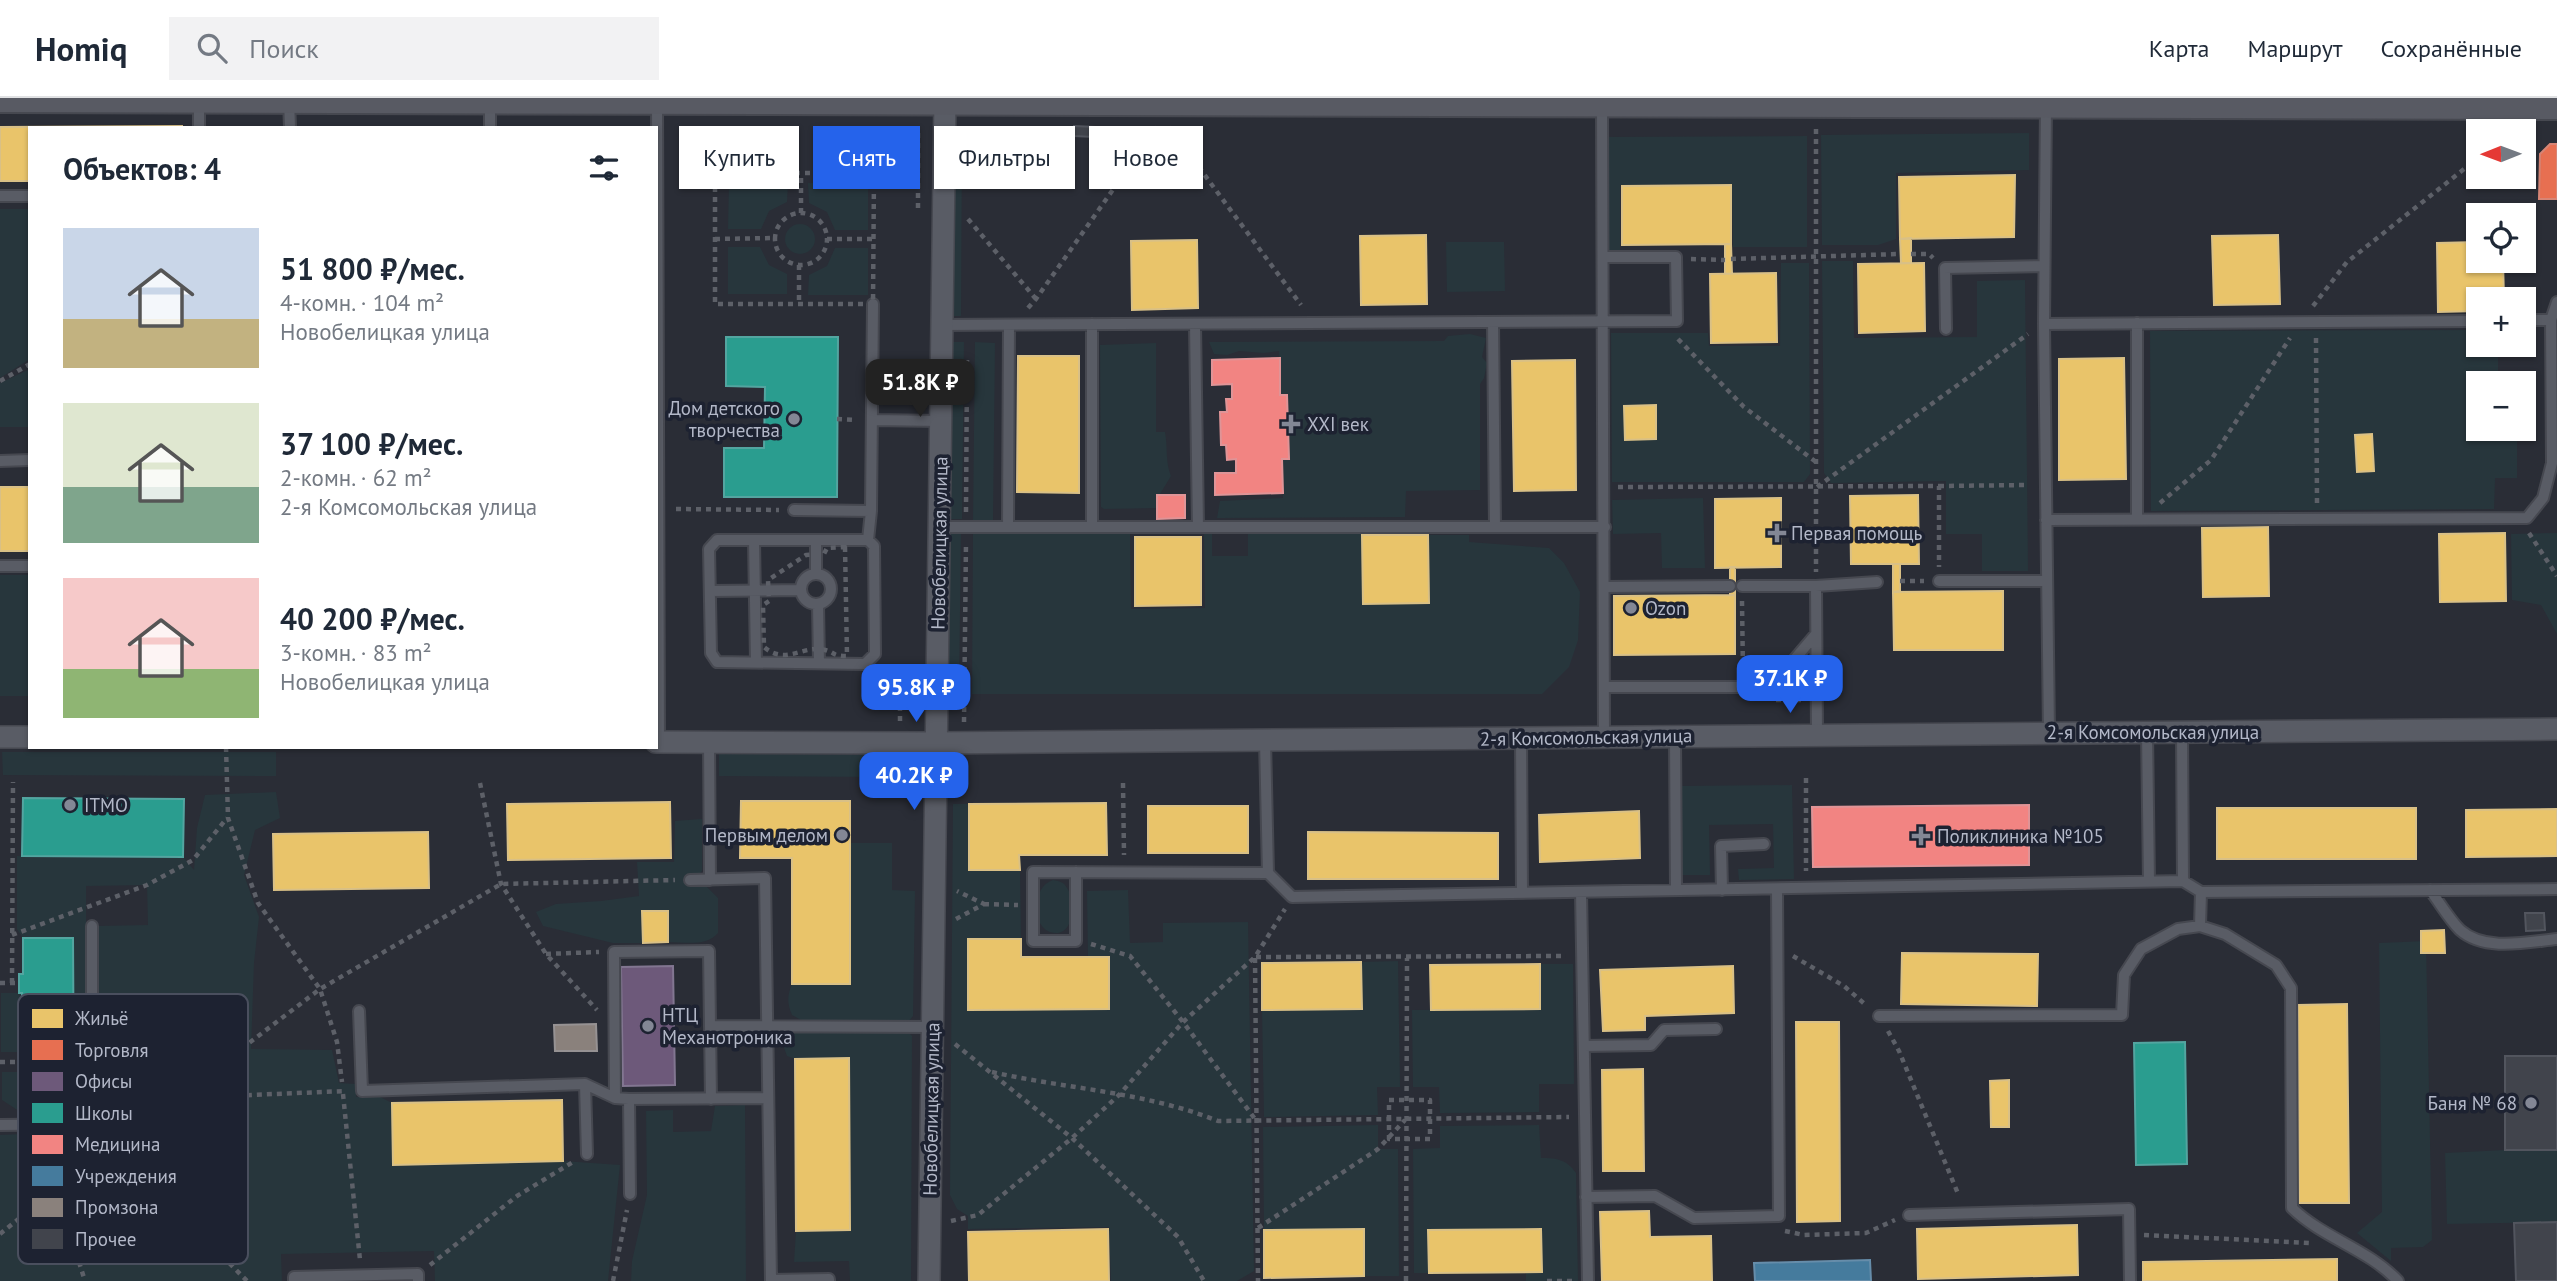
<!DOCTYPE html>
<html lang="ru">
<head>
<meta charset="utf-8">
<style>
	:root { --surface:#fff; --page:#f2f2f3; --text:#1f2937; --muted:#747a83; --line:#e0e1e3; --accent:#2563eb }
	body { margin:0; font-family:"PT Sans",sans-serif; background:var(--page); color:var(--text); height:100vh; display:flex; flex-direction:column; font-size:26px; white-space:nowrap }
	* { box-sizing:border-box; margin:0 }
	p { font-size:23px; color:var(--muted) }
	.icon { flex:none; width:38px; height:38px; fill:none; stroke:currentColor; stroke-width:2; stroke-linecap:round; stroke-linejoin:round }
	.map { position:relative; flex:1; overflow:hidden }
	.side { position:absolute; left:28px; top:28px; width:630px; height:623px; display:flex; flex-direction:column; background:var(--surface); border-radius:0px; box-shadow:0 2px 5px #0004 }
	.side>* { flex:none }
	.banner { position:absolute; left:679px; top:28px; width:665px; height:63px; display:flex; gap:14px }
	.needle { width:46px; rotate:269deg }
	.controls { position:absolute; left:2466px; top:21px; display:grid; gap:14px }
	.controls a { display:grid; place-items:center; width:70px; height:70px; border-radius:0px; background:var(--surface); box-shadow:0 2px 5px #0004; font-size:35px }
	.price { position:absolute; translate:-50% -60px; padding:0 16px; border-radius:14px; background:var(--accent); color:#fff; font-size:23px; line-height:46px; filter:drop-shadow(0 2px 4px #0008) }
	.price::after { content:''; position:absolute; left:50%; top:42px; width:21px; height:16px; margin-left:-10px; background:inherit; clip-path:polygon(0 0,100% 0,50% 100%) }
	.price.current { background:#222; color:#fff }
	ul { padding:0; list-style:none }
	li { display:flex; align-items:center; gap:21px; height:175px; padding:0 35px }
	li span { display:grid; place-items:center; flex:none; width:196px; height:140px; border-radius:0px; color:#555 }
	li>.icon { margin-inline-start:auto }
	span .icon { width:84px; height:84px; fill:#fffc; stroke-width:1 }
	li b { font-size:30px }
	h2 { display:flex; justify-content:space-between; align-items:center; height:84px; padding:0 35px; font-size:30px }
	.chip { padding:0 24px; border-radius:0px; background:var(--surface); box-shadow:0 2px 5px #0004; font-size:24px; line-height:63px }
	.chip.current { background:var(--accent); color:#fff }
	header { display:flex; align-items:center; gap:42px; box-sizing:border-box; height:98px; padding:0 35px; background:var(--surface); border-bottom:2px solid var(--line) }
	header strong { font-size:33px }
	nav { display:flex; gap:38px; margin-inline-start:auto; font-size:24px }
	.search { width:490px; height:63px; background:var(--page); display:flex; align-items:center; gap:18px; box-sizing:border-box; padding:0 24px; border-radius:0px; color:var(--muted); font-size:26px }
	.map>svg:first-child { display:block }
	.green { fill:#27363c }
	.homes { fill:#e9c46a; stroke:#d9c086; stroke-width:2 }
	.shops { fill:#e76f51; stroke:#d78575; stroke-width:2 }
	.offices { fill:#6d597a; stroke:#827691; stroke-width:2 }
	.schools { fill:#2a9d8f; stroke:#53a5a0; stroke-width:2 }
	.health { fill:#f28482; stroke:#df9497; stroke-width:2 }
	.public { fill:#457b9d; stroke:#668daa; stroke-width:2 }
	.industry { fill:#8a817c; stroke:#969293; stroke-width:2 }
	.building { fill:#41444c; stroke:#52555e; stroke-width:2 }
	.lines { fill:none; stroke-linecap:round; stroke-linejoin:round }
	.lane-casing { stroke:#464850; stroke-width:14 }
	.street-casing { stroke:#464850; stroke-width:24 }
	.secondary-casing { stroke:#464850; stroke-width:32 }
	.path { stroke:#5d6068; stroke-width:4.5; stroke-dasharray:5 5; stroke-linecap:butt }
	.lane { stroke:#595c65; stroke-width:10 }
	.street { stroke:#595c65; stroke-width:21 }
	.secondary { stroke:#585a63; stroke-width:28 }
	.poi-dot { fill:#838795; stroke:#1d2231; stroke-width:2.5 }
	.labels { text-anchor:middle; stroke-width:7; stroke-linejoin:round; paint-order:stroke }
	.poi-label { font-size:19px; fill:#b3b8c8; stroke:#1d2231; text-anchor:start }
	.street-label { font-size:19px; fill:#b3b8c8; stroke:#1d2231 }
	.key { fill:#1d2231; stroke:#4a4f5e; stroke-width:2 }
	.key-label { font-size:19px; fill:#b3b8c8 }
</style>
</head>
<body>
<header>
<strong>Homiq</strong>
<div class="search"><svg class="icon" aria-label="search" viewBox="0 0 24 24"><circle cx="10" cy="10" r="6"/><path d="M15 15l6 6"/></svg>Поиск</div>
<nav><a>Карта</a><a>Маршрут</a><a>Сохранённые</a></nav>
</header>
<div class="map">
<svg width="2557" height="1183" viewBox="0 0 2557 1183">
	<rect width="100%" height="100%" fill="#2a2d36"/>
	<path class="green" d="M2029,35V72L1896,75V141L1878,147H1822L1821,37Z
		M1807,38V149H1733L1732,86L1620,87V153H1608L1607,39Z
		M954,42H962L961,218H953Z
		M729,85H788L787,104L769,113L761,131H728Z
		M808,85L868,86V132H835L827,114L809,105Z
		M0,111H30V261L0,280Z
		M785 141a15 15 0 1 1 30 0a15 15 0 1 1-30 0Z
		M1446,144H1504L1505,193L1447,194Z
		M728,149H760L769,167L787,176V196H728Z
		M835,150H868V197H808L809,177L827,168Z
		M1822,163H1853L1854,240L1977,239V183L2025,182L2028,473H1982V436H1946V383L1831,385L1824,375Z
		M1781,165H1809L1810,376L1804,384H1612L1611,235H1708L1709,248H1780Z
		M2478,232V247H2498V285H2478V331H2517V380H2495L2494,411L2151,413L2150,233Z
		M1470,236L1486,240L1482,259L1487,265L1484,280L1480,286V392L1406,393L1405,419L1217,420L1220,403L1283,400L1282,361L1289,360L1287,298L1280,297L1279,253L1263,255L1239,253L1227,257L1214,256L1209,244L1444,243L1448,238Z
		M952,244H964L962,421H949Z
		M975,244L995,245L993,423L973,422Z
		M1156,245V334H1165C1168,350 1165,363 1171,378L1157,401V410L1104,411L1101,409L1100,247Z
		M30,271V329H0V285Z
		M1703,400L1705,470H1662L1661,435L1613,436L1612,402Z
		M1362,433L1363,506L1428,505V437H1469V444L1549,450L1564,465L1580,494L1578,542L1569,569L1542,596H972L973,435L1130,436L1131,511L1205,510L1204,435H1212V458H1248V434Z
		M949,435H961L959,592H946Z
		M2557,435V536L2541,507L2512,502L2511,436Z
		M0,477H30V598H0Z
		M2,654H276V678L3,677Z
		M719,656L887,657V679L719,678Z
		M1792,687L1794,781L1739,782L1738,771L1774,770L1773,726L1709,727L1710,777H1682L1681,688Z
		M276,694L280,720L255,732L244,777L259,819L254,865L251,951L332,952L339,985L356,986V999L378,998L392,1005L393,1067L563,1063L620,1067L608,1183H435L434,1153L281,1156L282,1183H0V1037L93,1033L102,1024L97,828L148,827L147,787L86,788V1010L82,1014L22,1015L2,1002V974H22L23,1005H73V840H23L17,831V758L183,759L194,772L197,730L205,697Z
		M953,706H969L970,772H1020L1021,841L968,842L969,912L1109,911V859H1088L1087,793L1128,792L1130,845L1163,844V825L1248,824L1254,1173L1237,1183H1111L1109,1129L968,1131V1118L957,1111L950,1097Z
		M702,721V773L699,776H691V787L706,788L718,800V835C706,849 685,844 668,844L667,813H642L643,845H613L543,828L536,814L556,806L601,803L639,798L637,764H674L675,723Z
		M850,745H892V792L915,793L913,918L908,924L803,923L792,917C787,905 787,898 792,886H850Z
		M1053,782C1059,783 1064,784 1067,790C1075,801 1075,835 1056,835C1031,835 1030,789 1053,782Z
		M2426,843L2432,1142L2423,1149L2391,1150V1163L2357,1135L2382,1114L2379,845Z
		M1398,863L1400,989H1377L1378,1017L1264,1019L1262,912L1362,911L1361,864Z
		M1540,866H1573L1574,986H1539V1014L1440,1015L1439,989H1413L1412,912L1540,911Z
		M1,895H22V954H1Z
		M802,934H908L912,938L911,1183H850L849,1163L794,1164L796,1133L850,1132L849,961H795L787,958L783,947L791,936Z
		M745,1007L746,1183H631L632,1163L647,1097L646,1013L673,1012V1034L711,1033L715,1008Z
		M1378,1027V1051H1398L1399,1178H1364V1131L1264,1132L1263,1029Z
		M1539,1027L1541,1060C1558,1060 1567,1062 1576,1075L1578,1183H1526V1174L1540,1131L1428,1132L1429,1175H1414L1413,1051L1440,1050V1028Z
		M2505,1052H2557V1124L2447,1126L2445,1055Z"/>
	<path class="homes" d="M182,28V30H30V83H0V29Z
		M2015,77L2014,139L1900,141L1899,79Z
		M1731,87V146L1622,147V88Z
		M1426,137L1427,206L1361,207L1360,138Z
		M2278,137L2280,206L2214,207L2212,138Z
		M1911,140V165H1901L1900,141Z
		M1197,142L1198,210L1132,212L1131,143Z
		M2478,144V163H2503L2504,201H2478V213L2438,214L2437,145Z
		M1725,146H1731L1732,176H1725Z
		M1924,165L1925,233L1859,235L1858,166Z
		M1776,175L1777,244L1711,245L1710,176Z
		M1018,258H1079V395L1017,394Z
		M2124,260L2126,381L2059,382V261Z
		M1575,262L1576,392L1514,393L1512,263Z
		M1656,307V341L1625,342L1624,308Z
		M2372,336L2374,373L2357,374L2355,337Z
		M0,389H30V453H0Z
		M1918,397L1919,466H1851L1850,398Z
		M1781,400V469L1715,470V401Z
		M2268,429L2269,498L2203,499L2202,430Z
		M2505,435L2506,503L2440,504L2439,436Z
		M1362,437H1428L1429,505L1363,506Z
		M1135,439H1201V507L1135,508Z
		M1893,466H1900V493L1893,494Z
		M1730,469H1735V497H1730Z
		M2003,493V552H1894L1893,494Z
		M1735,497V556L1614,557V498Z
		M741,703H850V886H792V760H740Z
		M670,704L671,760L508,762L507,706Z
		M1106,705L1107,757H1019L1020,772H969V706Z
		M1148,708H1248V755H1148Z
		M2217,710H2416V761H2217Z
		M2557,711V758L2466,759V712Z
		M1639,713L1640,760L1540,764L1539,717Z
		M428,734L429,790L274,792L273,736Z
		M1308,734L1498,735V781H1308Z
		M642,813H668V844L643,845Z
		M2444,832L2445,855H2421V833Z
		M968,841H1021V859H1109V911L968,912Z
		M1902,855L2038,856L2037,908L1901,906Z
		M1361,864L1362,911L1262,912V865Z
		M1540,866V911L1431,912L1430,867Z
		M1733,868L1734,915L1645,918V932L1603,933L1600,872Z
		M2347,906L2349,1105H2299L2298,907Z
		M1796,924H1839L1840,1123L1797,1124Z
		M849,960L850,1132L796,1133L795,961Z
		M1643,971L1644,1073H1603L1602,972Z
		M2009,982V1029H1991L1990,983Z
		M562,1002L563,1063L393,1067L392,1005Z
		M1649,1113L1650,1139L1711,1138L1712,1183H1602L1600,1114Z
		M2077,1127L2078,1177L1918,1181L1917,1131Z
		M1108,1131L1109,1183H969L968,1134Z
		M1364,1131V1178L1264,1180V1132Z
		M1541,1131L1542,1174L1429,1175L1428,1132Z
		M2337,1161V1183H2143V1164Z"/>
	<path class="shops" d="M2550,46H2557V101H2539L2540,56Z"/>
	<path class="offices" d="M673,868L675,987L623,988L621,869Z"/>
	<path class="schools" d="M726,239H838L837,399H724V350H764L765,289L726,288Z
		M23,700L184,701L183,759L22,758Z
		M23,840H73L74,1005H23L22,974H19V964L20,953L22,954V895H19V876H23Z
		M2185,944L2187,1066L2136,1067L2134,945Z"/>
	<path class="health" d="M1280,260V297H1287L1289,361H1282L1283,395L1215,397V375H1236V361L1227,362L1226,347H1221L1220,314H1227L1226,301H1232V286L1212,287V262Z
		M1157,397H1185V420L1157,421Z
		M2029,707V767L1813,769L1812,709Z"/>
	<path class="public" d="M1870,1162L1871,1183H1755L1754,1165Z"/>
	<path class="industry" d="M596,926L597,953H555L554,927Z"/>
	<path class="building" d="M1074,28L1095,29L1094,39L1074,38Z
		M2525,815H2544L2545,832L2526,833Z
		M2505,958H2557V1052H2505Z
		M2557,1124V1183H2516L2514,1125Z"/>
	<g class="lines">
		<defs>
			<path id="lane" d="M289,1L290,30
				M199,3V30
				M657,3L659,644
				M1602,5L1604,639
				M2046,6L2044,226L2049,635
				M490,30V3
				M0,98H30
				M2524,222H2551
				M1493,224L1495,429
				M1195,226L1198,429
				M2044,226L2478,223
				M942,227L1677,223L1676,159H1603
				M1946,231L1945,170L2044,168
				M872,322L941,323
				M0,363L30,362
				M794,412L871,413L873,206
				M2046,422L2527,420L2543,400L2552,365L2551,222L2557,204
				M2137,422V225
				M939,429H1605
				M1008,429L1009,227
				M1092,429V226
				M717,442H868L874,448L875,556L865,566L717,564L711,555L709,451Z
				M754,442L756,564
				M816,442V475
				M868,442L871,413
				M0,468H30
				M801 491a15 15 0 1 1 30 0a15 15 0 1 1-30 0Z
				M1939,483H2047
				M1742,488H1816L1877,484
				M1816,488L1817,637
				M1605,489L1730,488
				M710,493L801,492
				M818,506L819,565
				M1605,589H1763L1776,583L1816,536
				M2147,634L2149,784
				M2182,634L2183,783
				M1675,639L1676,792
				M1521,640L1522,795
				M1265,642L1268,775L1292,799L2183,783L2201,794L2557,791
				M709,644L710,782
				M1076,774V843H1033V774L1268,775
				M690,782L765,780L771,1183
				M1722,792L1721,748L1764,746
				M2430,792C2440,805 2449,821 2460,832C2485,854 2527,844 2557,841
				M1581,794L1588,1183
				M2200,828L2201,794
				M359,913L362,993L585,986L615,1000L629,1001L767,1000
				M1879,918L2122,917L2124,877L2141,851L2178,831L2200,828L2225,836L2276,867L2291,890L2292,1110C2323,1140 2368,1151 2398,1183
				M710,928L933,929
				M1584,948L1651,947L1664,932L1716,931
				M585,986L587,1056
				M615,1000L614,854L709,853L711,1001
				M629,1001L630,1096
				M0,1027L92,1026V828
				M1586,1099L1655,1098L1694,1120L1779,1118L1777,791
				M1909,1117L2129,1111L2130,1183
				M771,1182L829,1181V1183
				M294,1183V1179L418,1176V1183"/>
			<path id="street" d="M0,639H30
				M656,644L936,645L2557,631
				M929,1183L945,0"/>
			<path id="secondary" d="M0,0L2557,7"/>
		</defs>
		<use href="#lane" class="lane-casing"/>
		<use href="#street" class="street-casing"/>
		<use href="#secondary" class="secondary-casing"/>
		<path class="path" d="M1169,29L1301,207
			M1816,31V474
			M918,35V115
			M715,75H874L873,206H715Z
			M801,115V75
			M775 141a26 26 0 1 1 52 0a26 26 0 1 1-52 0Z
			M968,121L1036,201
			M715,141L775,140
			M827,141H873
			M1911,156H1929L1933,160
			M1691,161L1725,162
			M1731,161L1900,156
			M799,167V206
			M2313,208L2347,164L2478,60
			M1028,210L1036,201L1157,29
			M2316,240L2317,406
			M1678,241L1744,309L1816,364
			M0,283L30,266
			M837,321L857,322
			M1939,388L2029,387
			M1618,389L1939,388V469
			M1817,389L2028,236
			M2160,405L2211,362L2290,240
			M676,411L779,412
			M966,414L967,262
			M2529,435L2557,478
			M845,449L847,558C832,558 836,555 825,552C804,546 786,568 764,549L763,507L769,503L768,482L806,457L824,456L827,450Z
			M1900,483H1924
			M1742,503L1743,575
			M1776,602H1803
			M900,623V603
			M964,624L966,444
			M226,649L228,720L258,805L320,891L337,944L342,984
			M900,667V685
			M1806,680V773
			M480,685L501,786L546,856L597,912
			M963,685L964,665
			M1123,685L1124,757
			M984,806L1018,807
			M956,821L984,806L957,793
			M12,837L147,787L193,762L227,720
			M1091,846L1130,858L1183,924L1255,1021
			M546,856L599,854
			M1793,858L1844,888L1867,908
			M1256,859L1566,858
			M1255,860L1258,1183
			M0,885H19
			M12,885L13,684
			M1888,933L1899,953L1959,1098
			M955,946L1072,1040L1178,1139L1204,1183
			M0,964H19
			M992,974C1067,991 1146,994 1218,1023L1569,1019
			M343,996L360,1162
			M178,999L320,891L501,786L675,782
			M1389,1002H1430V1041H1389Z
			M107,1003L346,993
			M103,1037L247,1183
			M37,1041L55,1088L85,1183
			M951,1123L978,1117L1072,1040L1119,997L1183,924L1255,859L1285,811
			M1258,1130L1378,1051L1405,1022
			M1785,1133L1804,1137L1866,1135L1895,1122
			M0,1136L53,1093L83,1042
			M2144,1137L2310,1145
			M430,1167L517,1098L573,1064
			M613,1183L627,1112
			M1406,1183L1407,860
			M1547,1183H1573"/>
		<use href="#lane" class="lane"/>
		<use href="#street" class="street"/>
		<use href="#secondary" class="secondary"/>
	</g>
	<g class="poi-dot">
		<circle cx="794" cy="321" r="7"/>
		<path d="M1287.5 315.5h7v7h7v7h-7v7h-7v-7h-7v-7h7z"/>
		<path d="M1773.5 424.5h7v7h7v7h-7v7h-7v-7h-7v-7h7z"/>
		<circle cx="1631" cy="510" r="7"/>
		<circle cx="70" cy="707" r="7"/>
		<circle cx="842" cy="737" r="7"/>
		<path d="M1917.5 727.5h7v7h7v7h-7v7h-7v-7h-7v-7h7z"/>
		<circle cx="648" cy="928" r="7"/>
		<circle cx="2531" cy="1005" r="7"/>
	</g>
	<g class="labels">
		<g class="poi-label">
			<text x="780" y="317" text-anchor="end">Дом детского<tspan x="780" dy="22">творчества</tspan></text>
			<text x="1307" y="333">XXI век</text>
			<text x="1791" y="442">Первая помощь</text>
			<text x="1645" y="517">Ozon</text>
			<text x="84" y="714">ITMO</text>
			<text x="828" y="744" text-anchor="end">Первым делом</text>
			<text x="1937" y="745">Поликлиника №105</text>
			<text x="662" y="924">НТЦ<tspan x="662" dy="22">Механотроника</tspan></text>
			<text x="2517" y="1012" text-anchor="end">Баня № 68</text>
		</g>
		<g class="street-label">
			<text transform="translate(939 445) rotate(-89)" y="7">Новобелицкая улица</text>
			<text x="2153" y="641">2-я Комсомольская улица</text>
			<text transform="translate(1586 639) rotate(-1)" y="7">2-я Комсомольская улица</text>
			<text transform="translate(931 1011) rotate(-89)" y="7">Новобелицкая улица</text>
		</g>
	</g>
	<rect x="18" y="896" width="230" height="270" rx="10" class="key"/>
	<rect x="32" y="911" width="31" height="19" fill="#e9c46a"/>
	<rect x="32" y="942" width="31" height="20" fill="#e76f51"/>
	<rect x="32" y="974" width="31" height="19" fill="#6d597a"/>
	<rect x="32" y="1005" width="31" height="20" fill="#2a9d8f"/>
	<rect x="32" y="1037" width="31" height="19" fill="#f28482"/>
	<rect x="32" y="1068" width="31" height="20" fill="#457b9d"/>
	<rect x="32" y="1100" width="31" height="19" fill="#8a817c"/>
	<rect x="32" y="1131" width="31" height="20" fill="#41444c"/>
	<g class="key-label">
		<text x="75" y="927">Жильё</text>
		<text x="75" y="959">Торговля</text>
		<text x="75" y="990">Офисы</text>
		<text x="75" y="1022">Школы</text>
		<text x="75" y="1053">Медицина</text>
		<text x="75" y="1085">Учреждения</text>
		<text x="75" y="1116">Промзона</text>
		<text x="75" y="1148">Прочее</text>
	</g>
</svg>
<div class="controls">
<a><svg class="needle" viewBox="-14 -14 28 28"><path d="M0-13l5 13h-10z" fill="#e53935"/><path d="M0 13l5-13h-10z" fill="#747a83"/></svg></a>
<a><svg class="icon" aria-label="locate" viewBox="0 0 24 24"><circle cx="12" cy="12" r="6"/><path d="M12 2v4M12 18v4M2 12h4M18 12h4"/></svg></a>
<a>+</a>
<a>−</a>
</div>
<b class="price current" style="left:920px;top:321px">51.8K ₽</b>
<b class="price" style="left:1790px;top:617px">37.1K ₽</b>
<b class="price" style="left:916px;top:626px">95.8K ₽</b>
<b class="price" style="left:914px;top:714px">40.2K ₽</b>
<div class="banner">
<a class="chip">Купить</a>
<a class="chip current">Снять</a>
<a class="chip">Фильтры</a>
<a class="chip">Новое</a>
</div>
<section class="side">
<h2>Объектов: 4<svg class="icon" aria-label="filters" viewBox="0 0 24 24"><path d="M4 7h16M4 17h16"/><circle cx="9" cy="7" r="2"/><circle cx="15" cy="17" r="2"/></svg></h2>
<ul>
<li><span style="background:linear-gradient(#c9d6e8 65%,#c2b280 0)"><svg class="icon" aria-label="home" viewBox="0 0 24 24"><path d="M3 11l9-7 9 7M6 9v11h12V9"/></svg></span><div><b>51 800 ₽/мес.</b><p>4-комн. · 104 m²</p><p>Новобелицкая улица</p></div></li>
<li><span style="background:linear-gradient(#dfe7d0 60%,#7fa58c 0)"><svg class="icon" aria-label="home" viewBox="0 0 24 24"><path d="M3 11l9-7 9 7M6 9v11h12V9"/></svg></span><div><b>37 100 ₽/мес.</b><p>2-комн. · 62 m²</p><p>2-я Комсомольская улица</p></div></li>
<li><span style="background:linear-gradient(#f6c9c9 65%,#8fb573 0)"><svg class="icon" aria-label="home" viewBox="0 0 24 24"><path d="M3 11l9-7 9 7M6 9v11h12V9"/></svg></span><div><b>40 200 ₽/мес.</b><p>3-комн. · 83 m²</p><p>Новобелицкая улица</p></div></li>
</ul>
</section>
</div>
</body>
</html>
